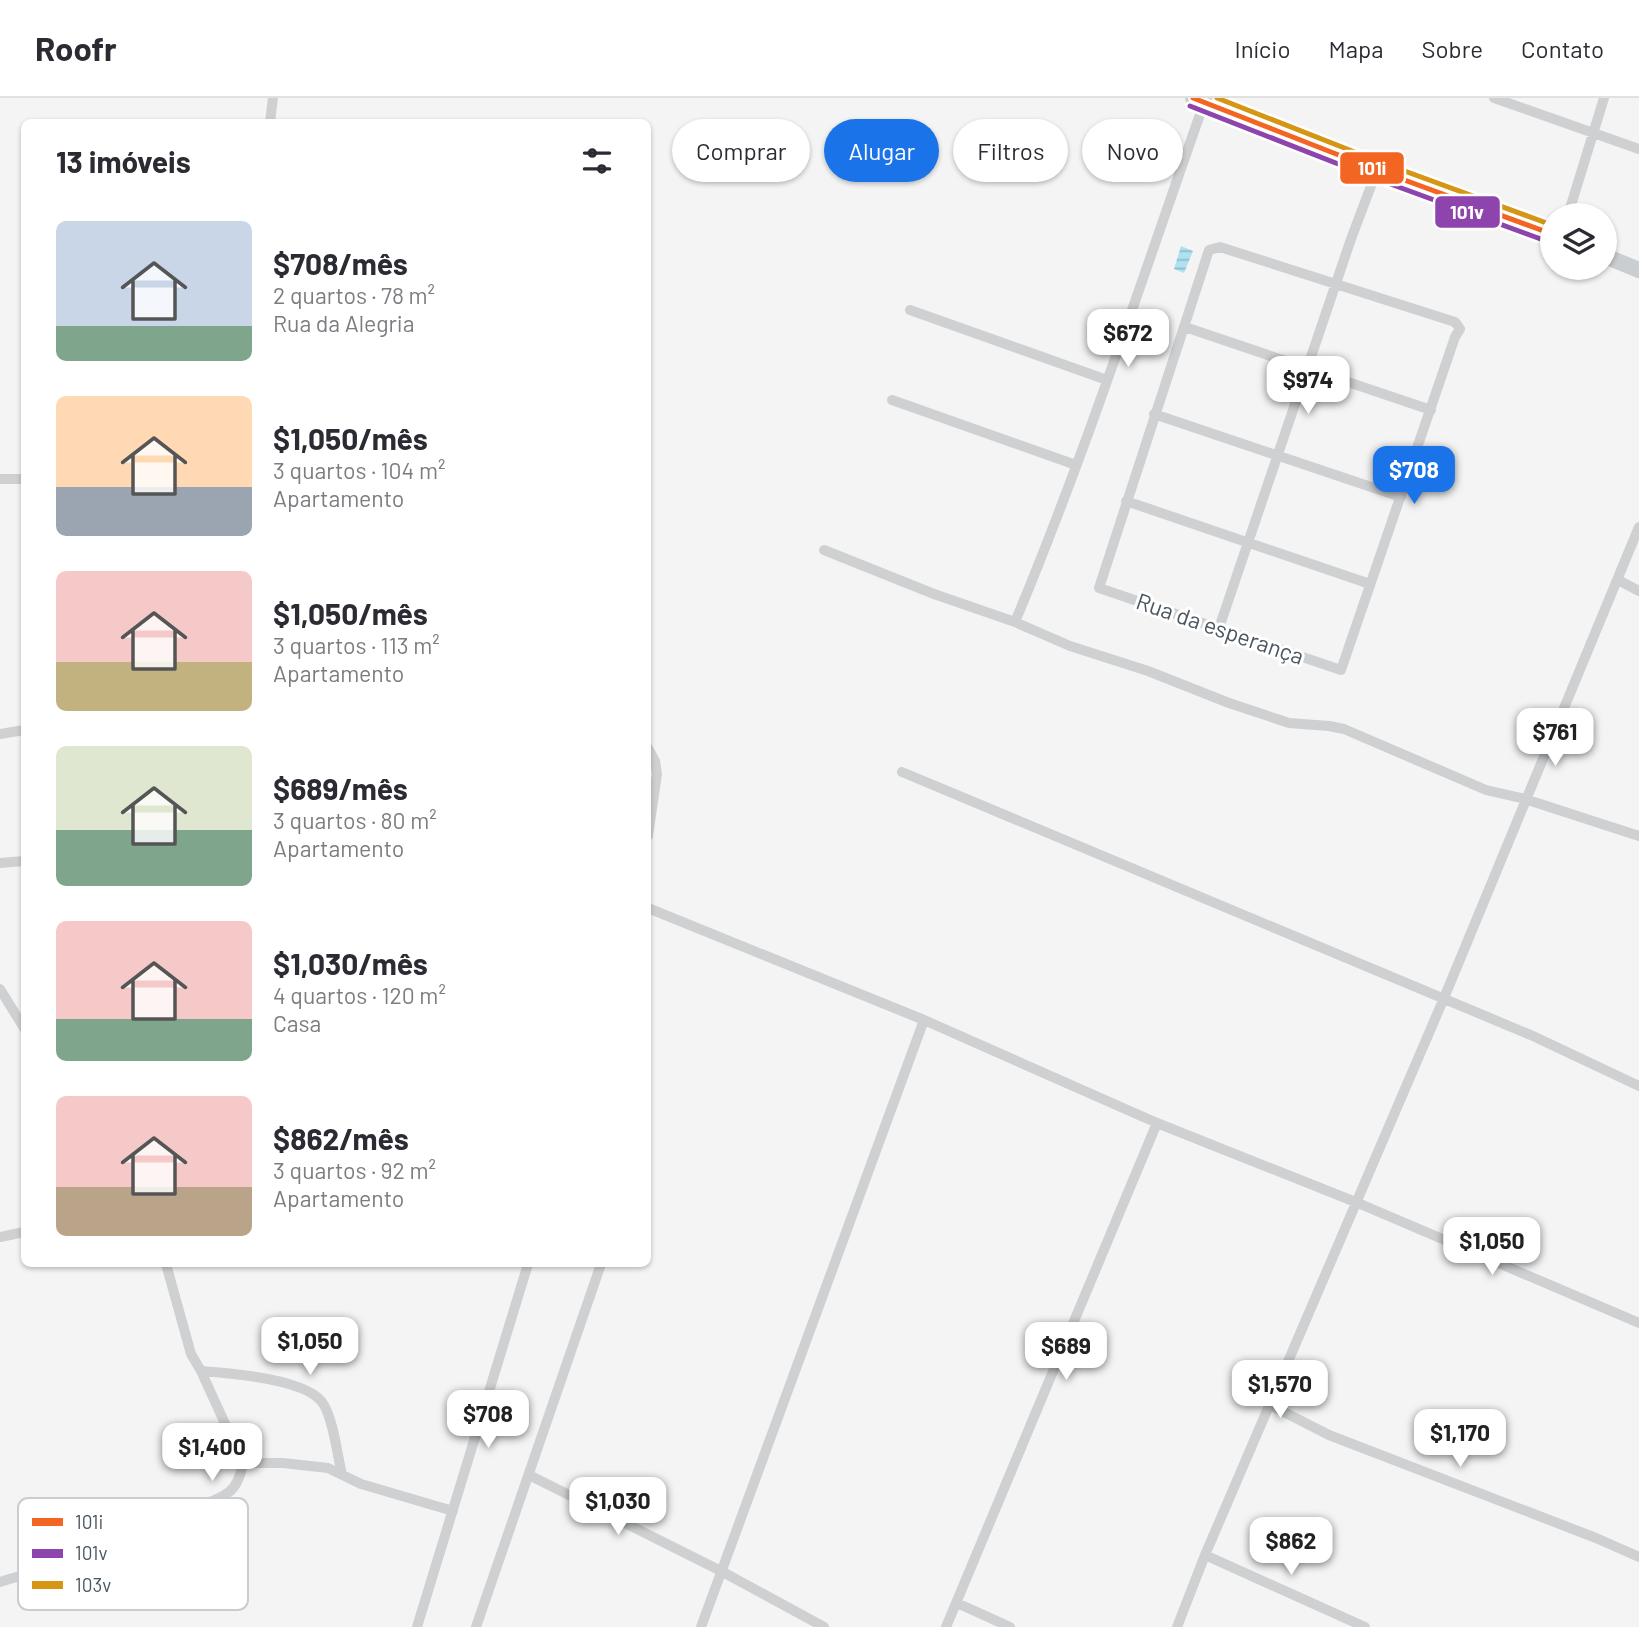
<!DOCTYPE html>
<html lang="pt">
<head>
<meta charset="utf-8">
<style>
	:root { --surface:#fff; --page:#f7f7f7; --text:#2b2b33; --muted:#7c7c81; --line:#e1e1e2; --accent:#1a73e8 }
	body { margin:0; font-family:Barlow,sans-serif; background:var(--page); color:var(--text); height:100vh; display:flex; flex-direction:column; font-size:26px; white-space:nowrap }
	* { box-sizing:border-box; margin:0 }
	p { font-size:23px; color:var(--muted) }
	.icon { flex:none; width:38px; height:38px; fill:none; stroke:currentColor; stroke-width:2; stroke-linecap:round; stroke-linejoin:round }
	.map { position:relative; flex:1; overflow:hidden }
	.details { position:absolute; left:21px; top:21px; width:630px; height:1148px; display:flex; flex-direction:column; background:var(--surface); border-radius:10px; box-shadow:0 2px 5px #0004 }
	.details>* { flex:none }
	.banner { position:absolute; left:672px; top:21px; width:665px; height:63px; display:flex; gap:14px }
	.tools { position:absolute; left:1540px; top:105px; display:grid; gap:14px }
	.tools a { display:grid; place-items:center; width:77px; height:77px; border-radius:50%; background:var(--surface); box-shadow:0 2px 5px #0004; font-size:35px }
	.price { position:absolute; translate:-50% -60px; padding:0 16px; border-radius:14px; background:#fff; color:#222; font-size:23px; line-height:46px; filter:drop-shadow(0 2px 4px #0008) }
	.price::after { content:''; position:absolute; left:50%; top:42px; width:21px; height:16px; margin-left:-10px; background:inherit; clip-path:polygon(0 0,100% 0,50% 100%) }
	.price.on { background:var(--accent); color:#fff }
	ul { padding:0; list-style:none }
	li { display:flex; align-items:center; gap:21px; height:175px; padding:0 35px }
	li span { display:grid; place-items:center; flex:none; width:196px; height:140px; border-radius:10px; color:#555 }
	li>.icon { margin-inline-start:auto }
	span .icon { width:84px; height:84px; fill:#fffc; stroke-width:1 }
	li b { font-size:30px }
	h2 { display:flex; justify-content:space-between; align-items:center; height:84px; padding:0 35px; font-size:30px }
	.chip { padding:0 24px; border-radius:32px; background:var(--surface); box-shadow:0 2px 5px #0004; font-size:24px; line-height:63px }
	.chip.on { background:var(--accent); color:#fff }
	header { display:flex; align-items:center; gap:42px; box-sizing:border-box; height:98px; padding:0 35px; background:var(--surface); border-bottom:2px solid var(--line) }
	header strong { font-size:33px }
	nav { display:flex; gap:38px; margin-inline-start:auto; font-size:24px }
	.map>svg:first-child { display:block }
	.water { fill:url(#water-rules) }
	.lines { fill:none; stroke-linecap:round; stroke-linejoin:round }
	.street { stroke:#ced0d2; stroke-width:10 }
	.primary { stroke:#caced1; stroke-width:16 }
	.bus-1-casing { stroke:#fff; stroke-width:10 }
	.bus-2-casing { stroke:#fff; stroke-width:10 }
	.bus-3-casing { stroke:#fff; stroke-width:10 }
	.bus-1 { stroke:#f26522; stroke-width:5 }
	.bus-2 { stroke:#8e44ad; stroke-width:5 }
	.bus-3 { stroke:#d49613; stroke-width:5 }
	.labels { text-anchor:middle; stroke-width:6; stroke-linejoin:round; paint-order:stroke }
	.street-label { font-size:23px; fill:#4a5661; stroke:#fff }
	.key { fill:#fff; stroke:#c9ccd0; stroke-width:2 }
	.key-label { font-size:19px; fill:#4a5661 }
	.line-badge { stroke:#fff; stroke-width:2.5 }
	.badge-label { font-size:19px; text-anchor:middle; font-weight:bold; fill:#fff }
</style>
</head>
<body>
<header>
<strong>Roofr</strong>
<nav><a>Início</a><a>Mapa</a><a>Sobre</a><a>Contato</a></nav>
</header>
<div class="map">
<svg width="1639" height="1529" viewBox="0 0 1639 1529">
	<defs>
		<pattern id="water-rules" width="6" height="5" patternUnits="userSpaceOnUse" patternTransform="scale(1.75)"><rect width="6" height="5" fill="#aee2f0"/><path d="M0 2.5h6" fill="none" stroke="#90bac6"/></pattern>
	</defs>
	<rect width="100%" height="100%" fill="#f4f4f4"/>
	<path class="water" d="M1181,148L1193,153L1184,175L1174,171Z"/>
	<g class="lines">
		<path class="street" d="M1494,0L1639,51
			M270,24L273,0
			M1568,117L1604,0
			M1220,149L1455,224L1460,231L1455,239L1341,572L1099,490L1209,152Z
			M910,212L1107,282
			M1185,229L1431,312
			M892,302L1076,367
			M1154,316L1401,399
			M0,381H24
			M1126,403L1370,486
			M824,452L934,496L1015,524L1070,548L1148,573L1229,605L1289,625L1329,628L1344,631L1486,692L1525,701L1639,738
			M1618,482L1639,493
			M1015,524C1086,354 1143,178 1204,5
			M1219,530L1351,141L1377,72
			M0,636L24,632
			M648,650L655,663L657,676L648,738
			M902,674L1533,938L1639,988
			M0,765L24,763
			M648,810L924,922L1157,1025L1358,1105L1639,1225
			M0,891L24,930
			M0,1139L24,1134
			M201,1273C229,1275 310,1281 324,1307C334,1325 337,1356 342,1376
			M1270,1307L1329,1337L1596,1440L1639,1459
			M243,1365H283L328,1370L361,1386L453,1413
			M529,1377L721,1473L824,1529
			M1205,1457L1365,1529
			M0,1484C22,1477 43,1473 61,1460C80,1447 85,1433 108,1423C141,1416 203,1414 229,1394C238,1387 241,1376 243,1365L201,1273L191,1256L166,1166
			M957,1505L1010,1529
			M417,1529L528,1166
			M476,1529L601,1166
			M701,1529L924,922
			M946,1529L1157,1025
			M1177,1529L1205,1457L1444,900L1639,429"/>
		<path class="primary" d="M1193,0L1377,72L1552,136
			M1605,158L1639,172"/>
		<defs>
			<path id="bus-1" d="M1193,0L1377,72L1552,136"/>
			<path id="bus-2" d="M1190,8L1374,80L1549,144"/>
			<path id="bus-3" d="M1217,0L1380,64L1552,127"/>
		</defs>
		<use href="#bus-1" class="bus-1-casing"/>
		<use href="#bus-2" class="bus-2-casing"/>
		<use href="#bus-3" class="bus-3-casing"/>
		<use href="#bus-1" class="bus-1"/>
		<use href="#bus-2" class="bus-2"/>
		<use href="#bus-3" class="bus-3"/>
	</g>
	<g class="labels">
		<g class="street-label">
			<text transform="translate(1220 531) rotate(19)" y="8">Rua da esperança</text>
		</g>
	</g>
	<rect x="18" y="1400" width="230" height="112" rx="10" class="key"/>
	<rect x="32" y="1420" width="31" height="8" fill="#f26522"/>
	<rect x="32" y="1451" width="31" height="9" fill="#8e44ad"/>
	<rect x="32" y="1483" width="31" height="8" fill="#d49613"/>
	<g class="key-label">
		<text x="75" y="1431">101i</text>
		<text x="75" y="1462">101v</text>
		<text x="75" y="1494">103v</text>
	</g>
	<g class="line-badge">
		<rect x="1339" y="53" width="66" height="34" rx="7" fill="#f26522"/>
		<rect x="1434" y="97" width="67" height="34" rx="7" fill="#8e44ad"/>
	</g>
	<g class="badge-label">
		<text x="1372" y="77">101i</text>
		<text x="1467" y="121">101v</text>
	</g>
</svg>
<div class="tools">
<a><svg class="icon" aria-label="layers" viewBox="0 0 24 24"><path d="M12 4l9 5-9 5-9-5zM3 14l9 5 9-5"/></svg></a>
</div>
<b class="price" style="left:1128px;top:271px">$672</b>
<b class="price" style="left:1308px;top:318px">$974</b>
<b class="price on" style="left:1414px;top:408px">$708</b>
<b class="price" style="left:1555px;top:670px">$761</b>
<b class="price" style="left:1492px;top:1179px">$1,050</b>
<b class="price" style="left:310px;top:1279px">$1,050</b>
<b class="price" style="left:1066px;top:1284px">$689</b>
<b class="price" style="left:1280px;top:1322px">$1,570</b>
<b class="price" style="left:488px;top:1352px">$708</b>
<b class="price" style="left:1460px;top:1371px">$1,170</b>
<b class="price" style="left:212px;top:1385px">$1,400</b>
<b class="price" style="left:618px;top:1439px">$1,030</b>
<b class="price" style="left:1291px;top:1479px">$862</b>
<div class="banner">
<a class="chip">Comprar</a>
<a class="chip on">Alugar</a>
<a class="chip">Filtros</a>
<a class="chip">Novo</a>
</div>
<section class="details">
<h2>13 imóveis<svg class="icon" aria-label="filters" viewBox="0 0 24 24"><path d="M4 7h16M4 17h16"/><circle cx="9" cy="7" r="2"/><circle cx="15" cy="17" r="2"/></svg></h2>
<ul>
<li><span style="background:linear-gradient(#c9d6e8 75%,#7fa58c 0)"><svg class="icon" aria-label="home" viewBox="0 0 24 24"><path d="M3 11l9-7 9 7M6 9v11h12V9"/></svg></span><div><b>$708/mês</b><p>2 quartos · 78 m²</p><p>Rua da Alegria</p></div></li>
<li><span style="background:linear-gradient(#ffd9b3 65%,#9aa5b1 0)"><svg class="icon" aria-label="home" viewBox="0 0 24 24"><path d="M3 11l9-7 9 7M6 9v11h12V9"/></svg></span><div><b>$1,050/mês</b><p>3 quartos · 104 m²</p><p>Apartamento</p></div></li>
<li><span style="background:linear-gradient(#f6c9c9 65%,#c2b280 0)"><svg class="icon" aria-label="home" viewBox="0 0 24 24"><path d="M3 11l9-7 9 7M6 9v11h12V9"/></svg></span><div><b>$1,050/mês</b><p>3 quartos · 113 m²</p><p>Apartamento</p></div></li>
<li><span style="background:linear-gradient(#dfe7d0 60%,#7fa58c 0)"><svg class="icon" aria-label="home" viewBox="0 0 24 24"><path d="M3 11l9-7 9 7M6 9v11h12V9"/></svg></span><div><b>$689/mês</b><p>3 quartos · 80 m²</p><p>Apartamento</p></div></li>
<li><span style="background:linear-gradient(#f6c9c9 70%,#7fa58c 0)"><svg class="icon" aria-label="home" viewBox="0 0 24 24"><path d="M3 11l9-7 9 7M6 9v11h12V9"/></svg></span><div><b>$1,030/mês</b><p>4 quartos · 120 m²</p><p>Casa</p></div></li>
<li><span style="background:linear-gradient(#f6c9c9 65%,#b9a48a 0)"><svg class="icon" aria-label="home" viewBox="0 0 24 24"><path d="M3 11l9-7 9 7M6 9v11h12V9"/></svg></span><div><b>$862/mês</b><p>3 quartos · 92 m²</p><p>Apartamento</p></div></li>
</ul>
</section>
</div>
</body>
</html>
